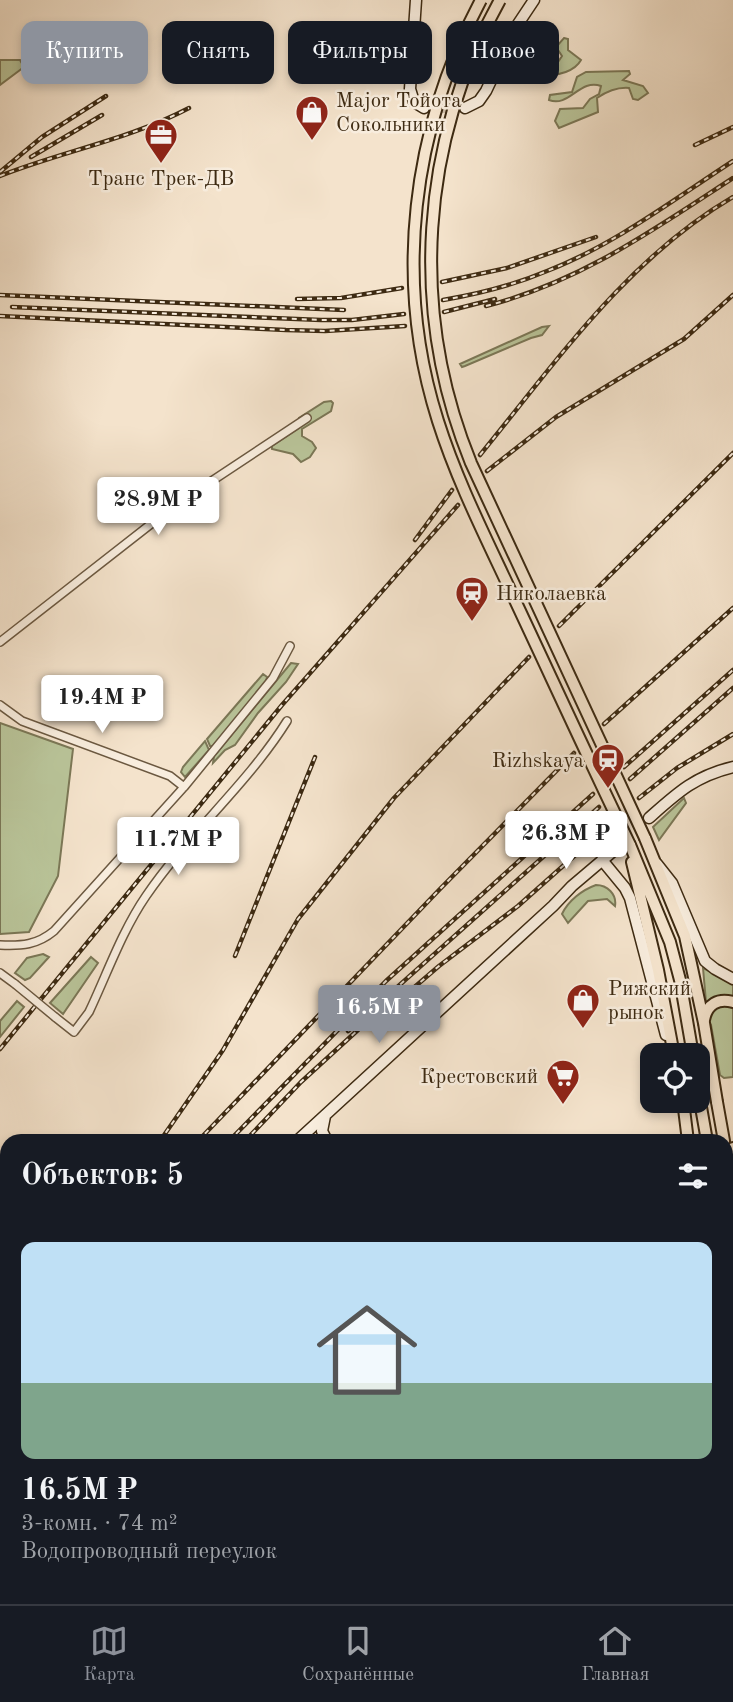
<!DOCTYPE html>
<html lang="ru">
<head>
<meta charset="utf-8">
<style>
	:root { --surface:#171b24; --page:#242831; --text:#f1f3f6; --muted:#9ea1a6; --line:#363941; --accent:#8c9099 }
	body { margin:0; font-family:"Old Standard TT",serif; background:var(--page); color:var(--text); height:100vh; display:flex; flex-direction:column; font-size:26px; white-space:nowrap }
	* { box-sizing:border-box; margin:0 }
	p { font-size:23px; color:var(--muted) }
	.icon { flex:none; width:38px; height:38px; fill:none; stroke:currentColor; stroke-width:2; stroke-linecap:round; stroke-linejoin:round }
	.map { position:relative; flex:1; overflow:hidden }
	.panel { position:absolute; left:0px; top:1134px; width:733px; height:471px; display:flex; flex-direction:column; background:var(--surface); border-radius:21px 21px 0 0; box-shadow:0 4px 10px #0003 }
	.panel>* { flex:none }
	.banner { position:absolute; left:21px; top:21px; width:691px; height:63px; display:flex; gap:14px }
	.tools { position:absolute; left:640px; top:1043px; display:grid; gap:14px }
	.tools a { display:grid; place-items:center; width:70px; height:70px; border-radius:14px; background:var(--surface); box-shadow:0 4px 10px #0003; font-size:35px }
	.price { position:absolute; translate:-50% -60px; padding:0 16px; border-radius:7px; background:#fff; color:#222; font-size:23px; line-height:46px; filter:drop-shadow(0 2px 4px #0008) }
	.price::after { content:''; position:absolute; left:50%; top:42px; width:21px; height:16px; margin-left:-10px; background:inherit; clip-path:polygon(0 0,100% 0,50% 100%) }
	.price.active { background:var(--accent); color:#fff }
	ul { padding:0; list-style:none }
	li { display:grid; align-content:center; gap:14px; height:371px; padding:0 21px }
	li span { display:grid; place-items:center; height:217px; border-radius:14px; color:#555 }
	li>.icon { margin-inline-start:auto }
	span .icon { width:126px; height:126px; fill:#fffc; stroke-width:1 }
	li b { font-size:30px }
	h2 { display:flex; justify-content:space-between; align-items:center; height:84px; padding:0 21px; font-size:30px }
	.pill { padding:0 24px; border-radius:14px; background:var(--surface); box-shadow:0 4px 10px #0003; font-size:24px; line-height:63px }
	.pill.active { background:var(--accent); color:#fff }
	.dock { display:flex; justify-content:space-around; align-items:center; height:98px; border-top:2px solid var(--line); background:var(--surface); font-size:19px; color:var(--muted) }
	.dock a { display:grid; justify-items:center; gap:4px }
	.dock .active { color:var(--accent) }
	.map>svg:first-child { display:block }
	.green { fill:#b9c499; stroke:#7b7756; stroke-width:2 }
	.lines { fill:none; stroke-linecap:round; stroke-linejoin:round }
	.secondary-tunnel { stroke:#cfbea7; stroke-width:10; stroke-dasharray:10 5; stroke-linecap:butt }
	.street-casing { stroke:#6b5840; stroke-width:10 }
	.secondary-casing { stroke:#3d2a12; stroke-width:13 }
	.primary-casing { stroke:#3d2a12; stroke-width:14 }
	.street { stroke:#f8edde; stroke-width:7 }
	.secondary { stroke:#f8edde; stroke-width:10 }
	.primary { stroke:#f4e3cc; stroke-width:10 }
	.tram { stroke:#3d2a12; stroke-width:2 }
	.rail-casing { stroke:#3d2a12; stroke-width:4.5 }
	.rail { stroke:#f8edde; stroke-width:2; stroke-dasharray:5; stroke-linecap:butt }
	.street-bridge-casing { stroke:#6b5840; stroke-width:10; stroke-linecap:butt }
	.primary-bridge-casing { stroke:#3d2a12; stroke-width:14; stroke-linecap:butt }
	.street-bridge { stroke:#f8edde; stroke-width:7 }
	.primary-bridge { stroke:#f4e3cc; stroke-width:10 }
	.labels { text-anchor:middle; stroke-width:5; stroke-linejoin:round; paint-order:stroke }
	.poi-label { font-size:21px; fill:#3d2a12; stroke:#f8edde; text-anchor:start }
</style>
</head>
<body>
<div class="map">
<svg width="733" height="1604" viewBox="0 0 733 1604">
	<rect width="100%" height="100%" fill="#f4e3cc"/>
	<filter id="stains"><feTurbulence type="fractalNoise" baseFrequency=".00286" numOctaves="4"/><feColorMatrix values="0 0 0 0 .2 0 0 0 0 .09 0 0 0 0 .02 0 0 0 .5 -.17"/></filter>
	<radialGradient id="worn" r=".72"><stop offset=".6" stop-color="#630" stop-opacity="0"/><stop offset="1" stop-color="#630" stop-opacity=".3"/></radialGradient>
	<path class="green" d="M564,38L568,39V50L581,60C575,71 558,76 546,75L544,62L553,60L558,62L562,56L556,47Z
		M0,60H20L24,67L0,85Z
		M629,71L630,74L623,80L643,86L648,93L638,100L633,99L629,88C617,87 606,92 597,98L598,112L559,128L555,121L560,109L583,108L590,99L599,94L601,86C580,78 569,108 549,100L550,95L572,92L577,77L586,72Z
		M549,326L542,335L531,338L465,366L462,367L460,364L542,327Z
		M331,401L333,403L331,411L302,429V436L312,442L316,448L310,457L301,462L293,454L272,449V446L299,428L301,425L299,418L324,402Z
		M291,663L298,664L286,682L258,713L235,745L225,750L213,763L214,756Z
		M263,674L267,677L266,682L213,746H210L207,739Z
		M0,723L73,749L58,876L29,932L0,934Z
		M205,741L209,750L185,777L181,772L183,767Z
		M684,798L686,803L659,840L653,827Z
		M596,885C607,885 617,894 615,906L607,899L588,901L568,923L562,914C568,901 582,890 596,885Z
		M43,954L49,957L30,978L25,980L15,973L27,958Z
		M91,957L98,963L63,1014L50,1003Z
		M703,968L733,983V996H725L706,1002Z
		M17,1001L24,1007L0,1037V1021Z
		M725,1005L733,1008V1077L724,1078L720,1075L711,1025L709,1022V1015L716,1008Z"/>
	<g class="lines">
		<path class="secondary-tunnel" d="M424,108H461"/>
		<defs>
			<path id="street" d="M0,642L174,506L307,418
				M0,705L22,721L170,776L184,787
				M0,945C22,946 37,945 54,931L184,787L273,678L290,646
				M0,973L15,984
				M55,1017L74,1032L89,1012C107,974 122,931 146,896C188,834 247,785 287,721"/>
			<path id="secondary" d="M416,0L410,89L414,102L424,108
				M465,108L479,101L486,91L518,24L534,0
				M649,818C677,793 695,776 733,767
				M602,860L625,888L630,898L666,1035
				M657,864L672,883L705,961L715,969L733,979
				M325,1116L322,1131L327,1141
				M297,1141L553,906L572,886L618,847
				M726,1257H733
				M726,1346L733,1343
				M726,1528L733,1526"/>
			<path id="primary" d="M645,838L685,936L704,1023
				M630,845L670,942L680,980L693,1055
				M632,862L658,970L674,1055
				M704,1020C707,1004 718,998 733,1002
				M683,1101L688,1141
				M717,1102L724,1141
				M726,1151L733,1148
				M0,1183H7
				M0,1202H7
				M726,1441L733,1410
				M726,1513L733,1503
				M674,1598V1604
				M696,1604V1598"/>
		</defs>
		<use href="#street" class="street-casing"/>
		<use href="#secondary" class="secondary-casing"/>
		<use href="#primary" class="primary-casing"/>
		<use href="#street" class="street"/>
		<use href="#secondary" class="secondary"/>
		<use href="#primary" class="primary"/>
		<path class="tram" d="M726,1248H733"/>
		<defs>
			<path id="rail" d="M695,145L733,127
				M31,157L102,115
				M0,172L42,137L106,96
				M0,176C63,151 128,140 189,108
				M442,282L507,268L596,237
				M0,295L344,310
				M297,299L341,298L402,288
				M443,300C478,294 514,285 547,271C614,245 673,200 733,161
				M486,306C580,282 653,230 733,178
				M12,307L321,320H352L404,314
				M444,312L495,299
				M0,316L286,330L325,331L405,326
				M480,455C556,362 627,259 733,197
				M487,471L556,417L684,339L733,295
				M415,540L452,490
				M559,626L733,453
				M604,724L733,608
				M624,767L733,670
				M630,779L733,688
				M639,798L677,768L733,734
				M235,956L315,757
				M375,1021L439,966L518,906L608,826
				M348,1031L599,807
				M0,1049L282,705L458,505
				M160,1141L223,1050L298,919L394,798L529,657
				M198,1141L440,889L574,753
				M229,1141L386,981L593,794
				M245,1141L301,1082L359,1029
				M0,1288L7,1283
				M0,1344L7,1335
				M0,1360L7,1354
				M0,1379L7,1372
				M0,1398L7,1391
				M0,1531L7,1525
				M0,1570L7,1566"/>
		</defs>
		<use href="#rail" class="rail-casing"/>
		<use href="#rail" class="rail"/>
		<defs>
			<path id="street-bridge" d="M15,984L55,1017"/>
			<path id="primary-bridge" d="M481,0C412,129 393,280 438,421C457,481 486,538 513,596C552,679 590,762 630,845
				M500,0C420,142 409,311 471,463L645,838
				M704,1023L717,1102
				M698,1090L707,1141
				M726,1156L733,1195
				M726,1271V1338"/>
		</defs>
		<use href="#street-bridge" class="street-bridge-casing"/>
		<use href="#primary-bridge" class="primary-bridge-casing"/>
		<use href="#street-bridge" class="street-bridge"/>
		<use href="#primary-bridge" class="primary-bridge"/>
	</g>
	<defs>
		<symbol id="shop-pin" viewBox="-11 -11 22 30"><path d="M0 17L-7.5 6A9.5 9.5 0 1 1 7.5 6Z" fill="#8f2418" stroke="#f8edde"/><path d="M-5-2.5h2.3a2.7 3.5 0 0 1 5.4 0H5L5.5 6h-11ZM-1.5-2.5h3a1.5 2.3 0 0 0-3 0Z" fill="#fff"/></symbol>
		<symbol id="office-pin" viewBox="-11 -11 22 30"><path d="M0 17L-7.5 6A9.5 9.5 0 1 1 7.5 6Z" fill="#8f2418" stroke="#f8edde"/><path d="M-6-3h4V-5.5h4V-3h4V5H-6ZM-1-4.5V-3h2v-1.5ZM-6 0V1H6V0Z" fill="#fff"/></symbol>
		<symbol id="station-pin" viewBox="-11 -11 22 30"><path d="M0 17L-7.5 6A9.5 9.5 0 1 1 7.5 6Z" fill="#8f2418" stroke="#f8edde"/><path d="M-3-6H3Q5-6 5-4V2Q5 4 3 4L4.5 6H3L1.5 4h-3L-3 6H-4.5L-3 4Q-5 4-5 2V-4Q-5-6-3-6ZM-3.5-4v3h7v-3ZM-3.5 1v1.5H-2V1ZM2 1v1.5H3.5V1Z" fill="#fff"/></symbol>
		<symbol id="supermarket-pin" viewBox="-11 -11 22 30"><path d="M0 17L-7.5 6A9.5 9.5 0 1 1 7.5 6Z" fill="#8f2418" stroke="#f8edde"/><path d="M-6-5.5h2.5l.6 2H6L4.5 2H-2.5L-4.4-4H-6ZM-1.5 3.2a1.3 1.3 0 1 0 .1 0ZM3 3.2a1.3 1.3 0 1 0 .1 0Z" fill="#fff"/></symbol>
	</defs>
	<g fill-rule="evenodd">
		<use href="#shop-pin" x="293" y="93" width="38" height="52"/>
		<use href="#office-pin" x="142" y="116" width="38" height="52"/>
		<use href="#station-pin" x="453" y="574" width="38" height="52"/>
		<use href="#station-pin" x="589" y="741" width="38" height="52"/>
		<use href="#shop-pin" x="564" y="981" width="38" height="52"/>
		<use href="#supermarket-pin" x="544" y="1057" width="38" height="52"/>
	</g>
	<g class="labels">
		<g class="poi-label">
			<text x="336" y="107">Major Тойота<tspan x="336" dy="24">Сокольники</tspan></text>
			<text x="161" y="185" text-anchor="middle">Транс Трек-ДВ</text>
			<text x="496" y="600">Николаевка</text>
			<text x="584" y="767" text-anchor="end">Rizhskaya</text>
			<text x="608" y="995">Рижский<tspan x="608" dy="24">рынок</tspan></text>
			<text x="538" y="1083" text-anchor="end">Крестовский</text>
		</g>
	</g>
	<rect width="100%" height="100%" filter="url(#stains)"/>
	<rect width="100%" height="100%" fill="url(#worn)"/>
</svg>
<div class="tools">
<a><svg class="icon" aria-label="locate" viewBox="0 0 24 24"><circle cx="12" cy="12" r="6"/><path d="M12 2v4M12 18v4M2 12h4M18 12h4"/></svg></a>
</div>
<b class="price" style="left:158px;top:537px">28.9M ₽</b>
<b class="price" style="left:102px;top:735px">19.4M ₽</b>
<b class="price" style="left:566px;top:871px">26.3M ₽</b>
<b class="price" style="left:178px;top:877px">11.7M ₽</b>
<b class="price active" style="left:379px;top:1045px">16.5M ₽</b>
<div class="banner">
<a class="pill active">Купить</a>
<a class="pill">Снять</a>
<a class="pill">Фильтры</a>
<a class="pill">Новое</a>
</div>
<section class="panel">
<h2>Объектов: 5<svg class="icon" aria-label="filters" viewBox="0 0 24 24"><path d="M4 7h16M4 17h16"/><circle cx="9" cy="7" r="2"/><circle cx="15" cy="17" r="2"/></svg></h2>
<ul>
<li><span style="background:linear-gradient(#bfe0f5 65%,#7fa58c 0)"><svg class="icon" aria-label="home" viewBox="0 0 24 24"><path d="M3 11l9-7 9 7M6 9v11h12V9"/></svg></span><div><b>16.5M ₽</b><p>3-комн. · 74 m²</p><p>Водопроводный переулок</p></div></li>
</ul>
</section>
</div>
<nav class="dock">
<a class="active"><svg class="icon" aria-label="map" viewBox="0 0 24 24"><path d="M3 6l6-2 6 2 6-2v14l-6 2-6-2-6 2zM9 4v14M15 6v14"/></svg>Карта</a>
<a><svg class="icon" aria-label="saved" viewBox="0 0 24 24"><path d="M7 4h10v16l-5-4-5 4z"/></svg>Сохранённые</a>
<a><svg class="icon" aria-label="home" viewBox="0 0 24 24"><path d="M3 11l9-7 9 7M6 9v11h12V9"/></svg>Главная</a>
</nav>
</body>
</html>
